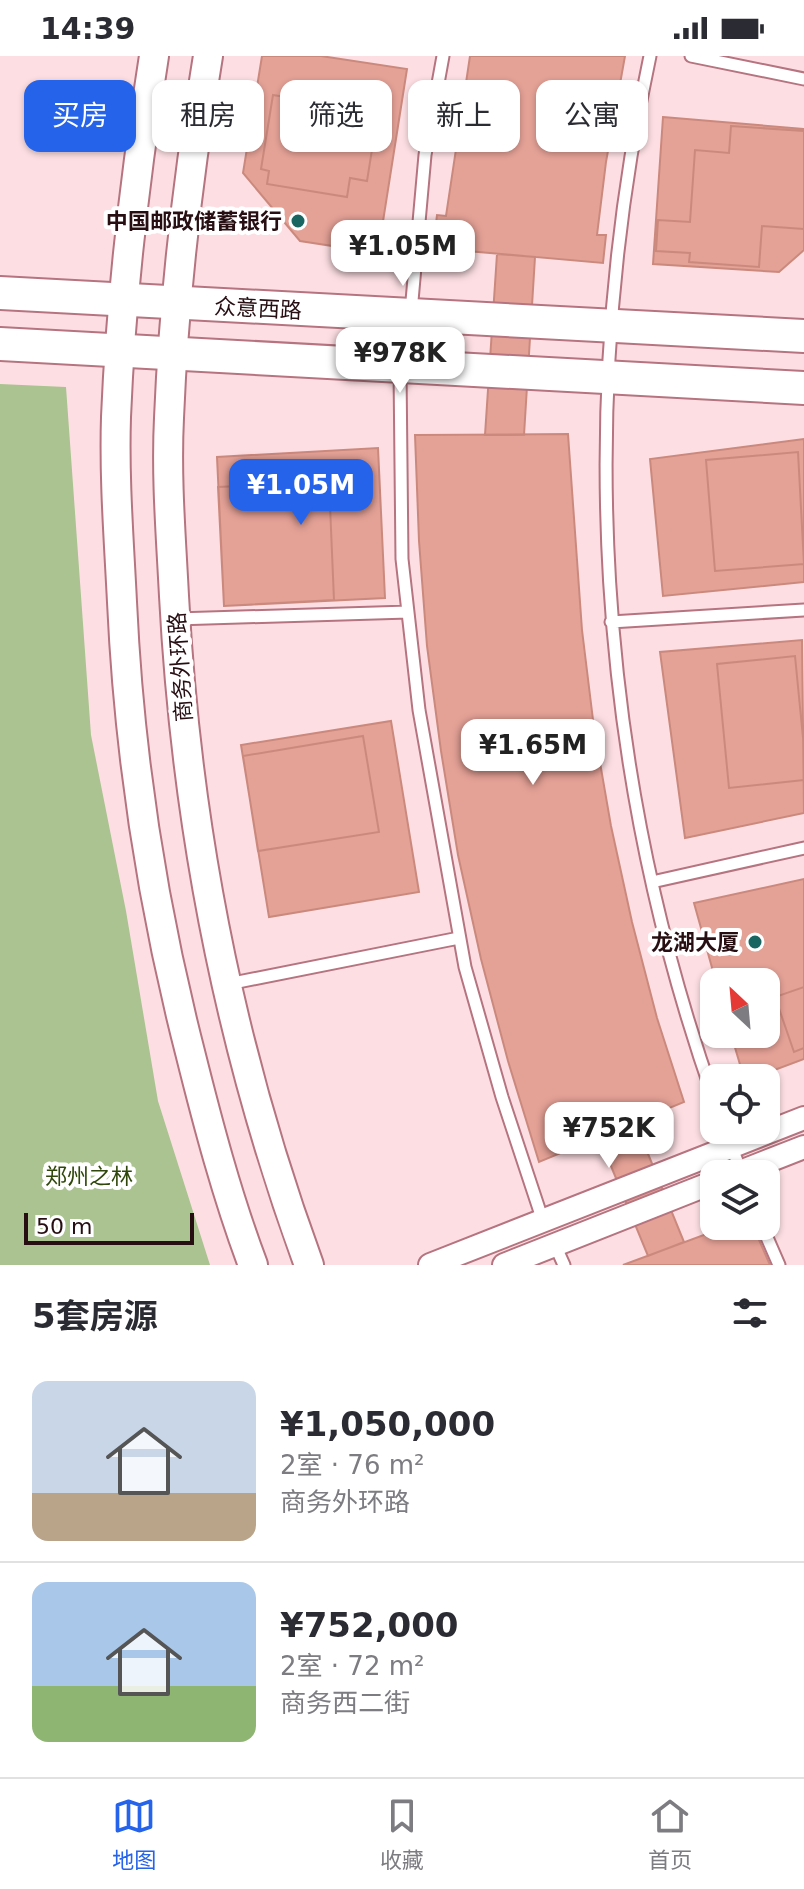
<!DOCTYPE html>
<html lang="zh">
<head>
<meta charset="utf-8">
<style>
	:root { --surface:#fff; --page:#f7f7f7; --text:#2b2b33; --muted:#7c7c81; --line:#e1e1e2; --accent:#2563eb }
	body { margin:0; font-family:"DejaVu Sans","Noto Sans SC",sans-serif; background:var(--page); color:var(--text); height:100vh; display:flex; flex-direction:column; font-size:30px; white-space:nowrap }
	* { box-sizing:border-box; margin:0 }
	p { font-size:26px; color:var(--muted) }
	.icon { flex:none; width:44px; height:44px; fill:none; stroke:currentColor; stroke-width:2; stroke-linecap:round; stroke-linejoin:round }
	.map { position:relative; height:1209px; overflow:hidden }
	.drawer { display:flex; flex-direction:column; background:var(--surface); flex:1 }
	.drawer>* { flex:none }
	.hud { position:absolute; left:24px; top:24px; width:756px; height:72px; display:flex; gap:16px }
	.needle { width:52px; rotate:334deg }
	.tools { position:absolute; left:700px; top:912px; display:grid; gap:16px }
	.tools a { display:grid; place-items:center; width:80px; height:80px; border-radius:16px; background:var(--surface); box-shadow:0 2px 6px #0004; font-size:40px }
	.scale { position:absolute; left:24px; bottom:20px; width:170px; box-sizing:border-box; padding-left:8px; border:4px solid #270e13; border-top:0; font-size:22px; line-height:28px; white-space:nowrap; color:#270e13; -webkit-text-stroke:6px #fff; paint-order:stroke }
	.price { position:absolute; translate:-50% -68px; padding:0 18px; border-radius:16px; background:#fff; color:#222; font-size:26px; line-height:52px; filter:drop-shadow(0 2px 4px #0008) }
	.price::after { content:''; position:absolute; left:50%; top:48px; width:24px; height:18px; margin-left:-12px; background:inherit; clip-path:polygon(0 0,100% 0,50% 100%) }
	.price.current { background:var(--accent); color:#fff }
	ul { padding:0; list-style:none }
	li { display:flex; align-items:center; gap:24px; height:200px; padding:0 32px }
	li+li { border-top:2px solid var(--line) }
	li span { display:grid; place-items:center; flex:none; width:224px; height:160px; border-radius:16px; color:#555 }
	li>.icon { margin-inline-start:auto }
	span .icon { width:96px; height:96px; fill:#fffc; stroke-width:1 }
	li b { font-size:34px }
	h2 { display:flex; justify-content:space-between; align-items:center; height:96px; padding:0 32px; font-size:34px }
	.pill { padding:0 28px; border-radius:16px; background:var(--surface); box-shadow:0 2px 6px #0004; font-size:28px; line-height:72px }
	.pill.current { background:var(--accent); color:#fff }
	.status { display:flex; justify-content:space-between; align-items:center; height:56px; padding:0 40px; background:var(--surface); direction:ltr }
	.status svg { height:22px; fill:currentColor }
	.tab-bar { display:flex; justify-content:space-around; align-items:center; height:112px; border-top:2px solid var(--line); background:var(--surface); font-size:22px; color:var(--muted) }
	.tab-bar a { display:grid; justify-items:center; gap:4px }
	.tab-bar .current { color:var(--accent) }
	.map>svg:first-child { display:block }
	.green { fill:#aac390 }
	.building { fill:#e4a196; stroke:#cb897e; stroke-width:2 }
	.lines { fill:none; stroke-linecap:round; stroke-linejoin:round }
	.service-casing { stroke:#b5747f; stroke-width:15 }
	.minor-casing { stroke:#b5747f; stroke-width:26 }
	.tertiary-casing { stroke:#b5747f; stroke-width:32 }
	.secondary-casing { stroke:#b5747f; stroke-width:36 }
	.service { stroke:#fff; stroke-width:11 }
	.minor { stroke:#fff; stroke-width:22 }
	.tertiary { stroke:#fff; stroke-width:28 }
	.secondary { stroke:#fff; stroke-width:32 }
	.poi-dot { fill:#186561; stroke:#fff; stroke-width:3 }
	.labels { text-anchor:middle; stroke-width:8; stroke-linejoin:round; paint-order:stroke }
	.poi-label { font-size:22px; font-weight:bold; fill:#270e13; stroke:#fff; text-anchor:end }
	.street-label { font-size:22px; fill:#270e13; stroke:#fff }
	.park-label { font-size:22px; fill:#2f470a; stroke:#fff }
</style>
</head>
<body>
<div class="status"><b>14:39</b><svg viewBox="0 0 49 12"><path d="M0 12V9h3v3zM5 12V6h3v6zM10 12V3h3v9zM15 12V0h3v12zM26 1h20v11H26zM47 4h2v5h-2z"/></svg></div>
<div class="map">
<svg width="804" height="1209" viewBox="0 0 804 1209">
	<rect width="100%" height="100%" fill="#fddfe3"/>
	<path class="green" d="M0,328L66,331L91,679L126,855L158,1045L210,1209H0Z"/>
	<path class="building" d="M262,0H321L407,13L378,197L300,185L243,117Z
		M470,0H625L606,106L597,179H606L603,207L433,192L437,159L446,160Z
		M273,39L378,56L367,125L350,122L347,141L267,128L269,115L261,113Z
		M663,61L804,73V194L779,216L653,208Z
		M731,70L804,75V173L762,170L759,211L689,206L690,197L656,195L658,164L690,166L695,94L729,97Z
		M497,198L535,201L524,379H485Z
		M568,378L582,574L594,672L611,770L632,866L657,962L684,1046L539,1106L508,1005L481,903L458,799L441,695L427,590L419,485L415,379Z
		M804,383V526L663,540L650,403Z
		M378,392L385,542L224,550L217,401Z
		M798,396L804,508L715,515L706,404Z
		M329,426L334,544L224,550L218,431Z
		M802,584L804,757L685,782L660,596Z
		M795,600L804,692V724L729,732L717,608Z
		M391,665L419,836L269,861L241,689Z
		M363,680L379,776L258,795L243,700Z
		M804,823V1003L753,1022H744L731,978H766V926H716L694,847Z
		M804,931V992L794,996L775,941Z
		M635,1066L684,1186L648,1200L599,1081Z
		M728,1170H753L770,1209H623Z"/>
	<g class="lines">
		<defs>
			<path id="service" d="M650,0C575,347 596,708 714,1043
				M691,0L804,23
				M411,256L425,99L443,0
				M400,314L402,503L419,654L465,911L502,1041L543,1165
				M176,563L408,556
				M611,566L804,554
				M652,826L804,792
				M228,928L459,882
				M725,1074L742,1118
				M762,1170L779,1209
				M555,1189L564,1209"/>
			<path id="minor" d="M735,1118L804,1091
				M430,1209L804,1062
				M504,1209L714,1126"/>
			<path id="tertiary" d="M154,0C135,120 121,240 116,361C114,423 119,485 122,546C129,699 152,848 190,996C208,1068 227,1140 253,1209
				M208,0C188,120 174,240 169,362C166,421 171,481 174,540C186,768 230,994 309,1209"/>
			<path id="secondary" d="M0,237L804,280
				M0,288L804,332"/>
		</defs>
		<use href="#service" class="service-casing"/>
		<use href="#minor" class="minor-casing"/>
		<use href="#tertiary" class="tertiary-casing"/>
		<use href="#secondary" class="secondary-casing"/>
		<use href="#service" class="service"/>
		<use href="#minor" class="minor"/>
		<use href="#tertiary" class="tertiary"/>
		<use href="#secondary" class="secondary"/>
	</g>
	<g class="poi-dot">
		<circle cx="298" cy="165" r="8"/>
		<circle cx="755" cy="886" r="8"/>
	</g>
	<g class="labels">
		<g class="poi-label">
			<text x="282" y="173">中国邮政储蓄银行</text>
			<text x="739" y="894">龙湖大厦</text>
		</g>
		<g class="street-label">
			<text transform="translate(258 252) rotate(3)" y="8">众意西路</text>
			<text transform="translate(180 611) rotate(-94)" y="8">商务外环路</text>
		</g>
		<g class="park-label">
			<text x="89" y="1128">郑州之林</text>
		</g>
	</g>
</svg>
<div class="tools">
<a><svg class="needle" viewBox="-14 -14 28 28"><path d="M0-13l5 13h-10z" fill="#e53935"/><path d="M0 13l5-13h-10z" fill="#7c7c81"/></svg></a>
<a><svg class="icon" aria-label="locate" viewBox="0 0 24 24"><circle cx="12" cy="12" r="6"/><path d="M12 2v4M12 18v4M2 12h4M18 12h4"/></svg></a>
<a><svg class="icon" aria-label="layers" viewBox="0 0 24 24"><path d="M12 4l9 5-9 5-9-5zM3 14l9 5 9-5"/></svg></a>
</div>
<div class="scale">50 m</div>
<b class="price" style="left:403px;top:232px">¥1.05M</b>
<b class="price" style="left:400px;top:339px">¥978K</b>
<b class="price current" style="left:301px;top:471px">¥1.05M</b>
<b class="price" style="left:533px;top:731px">¥1.65M</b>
<b class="price" style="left:609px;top:1114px">¥752K</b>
<div class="hud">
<a class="pill current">买房</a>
<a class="pill">租房</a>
<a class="pill">筛选</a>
<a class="pill">新上</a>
<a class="pill">公寓</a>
</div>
</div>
<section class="drawer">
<h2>5套房源<svg class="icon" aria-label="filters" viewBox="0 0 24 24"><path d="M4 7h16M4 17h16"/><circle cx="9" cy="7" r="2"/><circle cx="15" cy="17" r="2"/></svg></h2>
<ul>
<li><span style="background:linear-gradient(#c9d6e8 70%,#b9a48a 0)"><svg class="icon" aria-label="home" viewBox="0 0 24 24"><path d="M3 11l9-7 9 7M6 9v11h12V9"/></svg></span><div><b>¥1,050,000</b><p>2室 · 76 m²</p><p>商务外环路</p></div></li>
<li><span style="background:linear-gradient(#a9c7e8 65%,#8fb573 0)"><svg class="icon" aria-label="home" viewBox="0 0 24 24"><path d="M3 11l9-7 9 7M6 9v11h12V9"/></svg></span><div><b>¥752,000</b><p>2室 · 72 m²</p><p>商务西二街</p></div></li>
</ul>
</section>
<nav class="tab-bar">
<a class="current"><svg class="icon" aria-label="map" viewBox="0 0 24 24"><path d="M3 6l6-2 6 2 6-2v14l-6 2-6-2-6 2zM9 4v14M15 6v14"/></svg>地图</a>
<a><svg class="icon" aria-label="saved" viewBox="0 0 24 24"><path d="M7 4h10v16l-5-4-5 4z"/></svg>收藏</a>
<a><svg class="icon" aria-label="home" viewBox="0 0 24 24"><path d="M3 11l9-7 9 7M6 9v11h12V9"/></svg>首页</a>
</nav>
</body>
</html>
